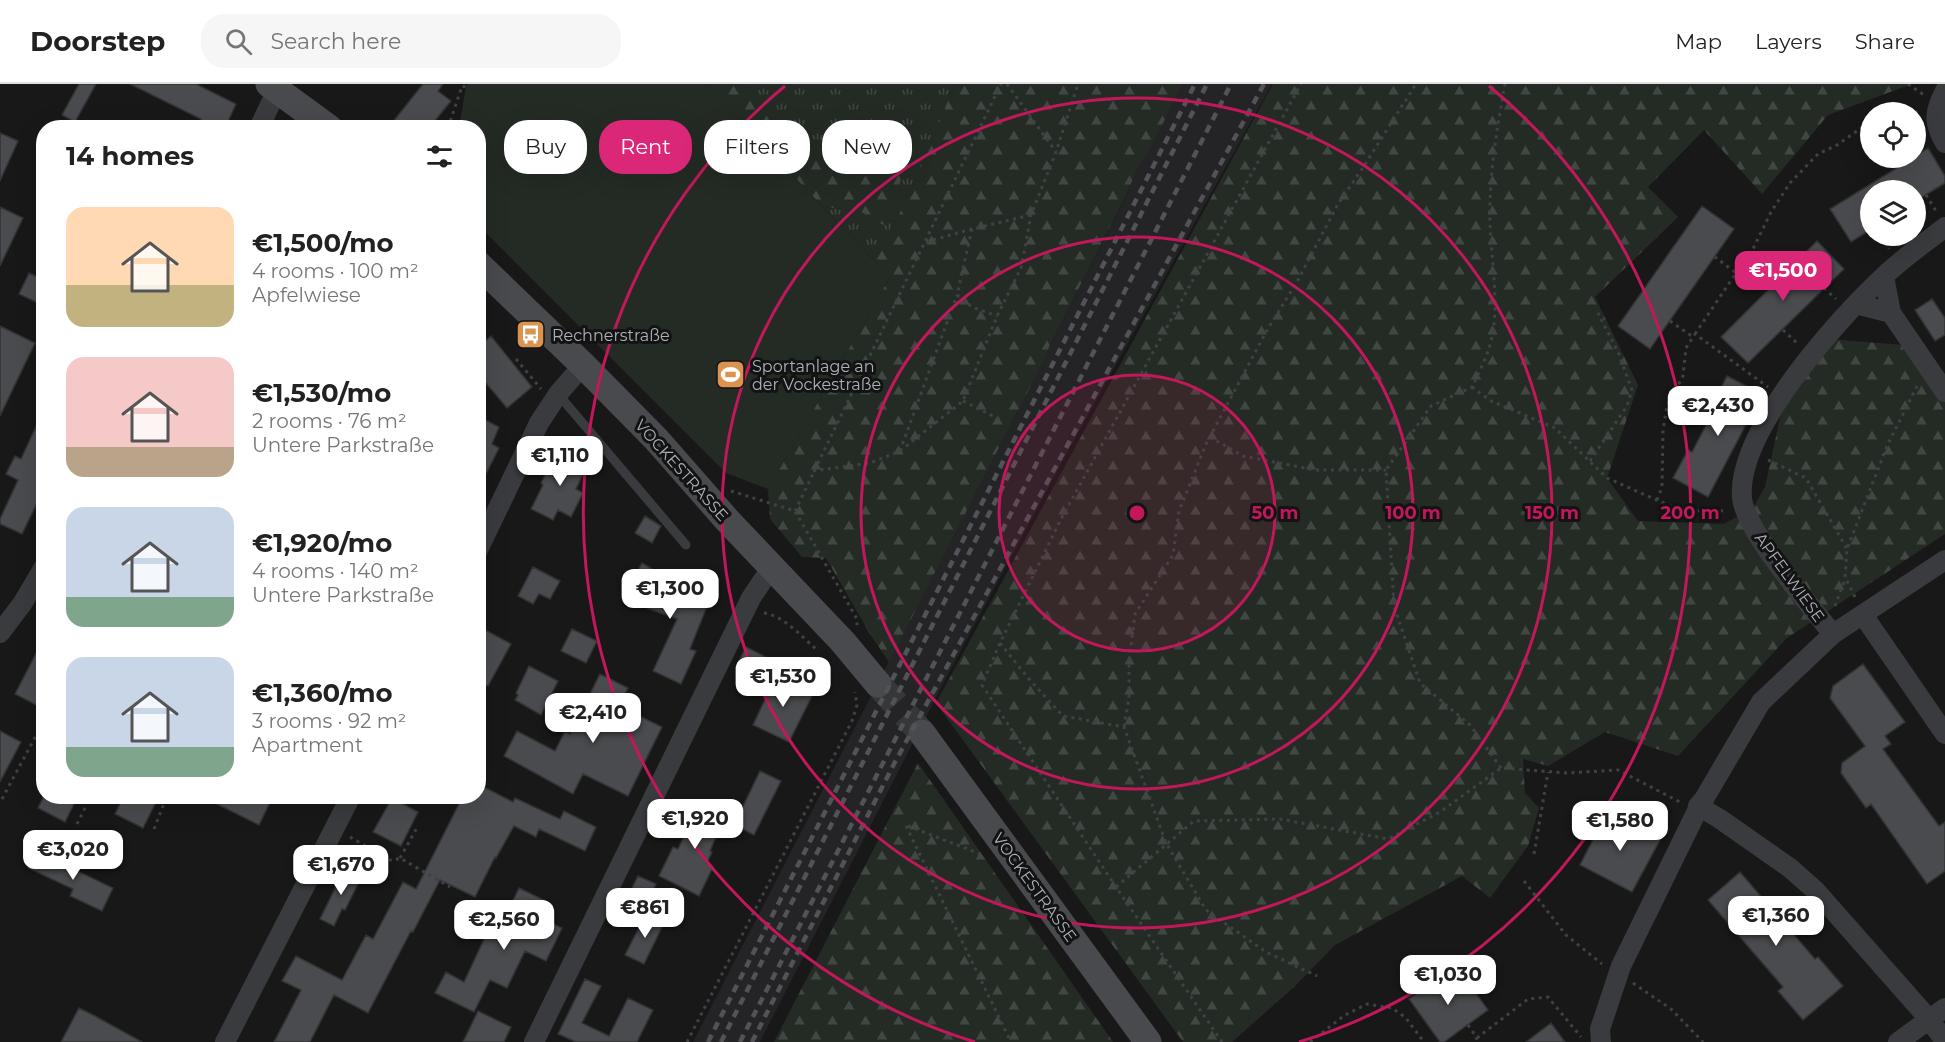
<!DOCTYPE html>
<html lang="en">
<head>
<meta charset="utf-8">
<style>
	:root { --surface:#fff; --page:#f6f6f6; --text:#222; --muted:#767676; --line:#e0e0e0; --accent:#db2777 }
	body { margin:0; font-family:Montserrat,sans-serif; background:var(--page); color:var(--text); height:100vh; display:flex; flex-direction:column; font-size:22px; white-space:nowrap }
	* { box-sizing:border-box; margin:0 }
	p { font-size:20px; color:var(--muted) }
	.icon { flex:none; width:33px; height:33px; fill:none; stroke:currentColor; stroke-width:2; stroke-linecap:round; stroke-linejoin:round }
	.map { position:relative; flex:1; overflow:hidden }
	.sheet { position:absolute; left:36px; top:36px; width:450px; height:684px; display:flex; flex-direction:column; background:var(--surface); border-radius:24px; box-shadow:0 6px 24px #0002 }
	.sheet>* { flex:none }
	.top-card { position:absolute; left:504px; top:36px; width:570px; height:54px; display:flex; gap:12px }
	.controls { position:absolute; left:1860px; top:18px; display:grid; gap:12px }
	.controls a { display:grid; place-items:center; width:66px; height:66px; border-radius:50%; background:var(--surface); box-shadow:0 6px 24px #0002; font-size:30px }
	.price { position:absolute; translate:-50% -51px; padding:0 14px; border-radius:12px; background:#fff; color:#222; font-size:20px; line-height:39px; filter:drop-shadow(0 2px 3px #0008) }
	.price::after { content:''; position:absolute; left:50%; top:36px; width:18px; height:14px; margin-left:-9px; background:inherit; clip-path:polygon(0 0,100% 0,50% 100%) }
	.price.current { background:var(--accent); color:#fff }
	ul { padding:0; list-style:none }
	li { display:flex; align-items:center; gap:18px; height:150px; padding:0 30px }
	li span { display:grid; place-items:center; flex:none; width:168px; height:120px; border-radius:18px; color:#555 }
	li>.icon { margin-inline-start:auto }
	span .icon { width:72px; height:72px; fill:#fffc; stroke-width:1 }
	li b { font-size:26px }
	h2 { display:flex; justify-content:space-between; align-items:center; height:72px; padding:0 30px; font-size:26px }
	.pill { padding:0 21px; border-radius:24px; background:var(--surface); box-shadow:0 6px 24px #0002; font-size:21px; line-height:54px }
	.pill.current { background:var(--accent); color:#fff }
	header { display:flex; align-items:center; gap:36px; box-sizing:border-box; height:84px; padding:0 30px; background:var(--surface); border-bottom:2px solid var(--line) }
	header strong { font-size:28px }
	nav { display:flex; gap:33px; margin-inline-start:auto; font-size:21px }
	.search { width:420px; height:54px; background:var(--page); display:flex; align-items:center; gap:15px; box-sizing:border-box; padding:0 21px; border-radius:24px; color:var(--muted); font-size:22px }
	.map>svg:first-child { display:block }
	.built { fill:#242426 }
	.grass { fill:url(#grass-tufts) }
	.forest { fill:url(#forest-firs) }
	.garden { fill:#242b24 }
	.building { fill:#4a4b4e; stroke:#323335; stroke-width:1.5 }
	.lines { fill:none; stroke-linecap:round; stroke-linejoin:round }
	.secondary-tunnel { stroke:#363739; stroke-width:27; stroke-dasharray:27 14; stroke-linecap:butt }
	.path { stroke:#3f4245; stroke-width:3; stroke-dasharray:3 4.5; stroke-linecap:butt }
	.lane { stroke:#393b3e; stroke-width:9 }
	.street { stroke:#393b3e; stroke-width:20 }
	.secondary { stroke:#484a4e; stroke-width:27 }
	.rail { stroke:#515357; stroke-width:4.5; stroke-dasharray:8 6; stroke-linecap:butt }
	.ring { fill:none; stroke:#c2185b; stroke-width:3 }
	.labels { text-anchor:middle; stroke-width:6; stroke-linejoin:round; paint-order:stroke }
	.poi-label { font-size:16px; fill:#acb1b8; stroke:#131314; text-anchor:start }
	.street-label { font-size:16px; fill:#acb1b8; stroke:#131314 }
	.centre { fill:#c2185b; stroke:#131314; stroke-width:3 }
	.ring-label { font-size:18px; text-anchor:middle; font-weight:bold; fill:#c2185b; stroke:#131314; stroke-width:6; stroke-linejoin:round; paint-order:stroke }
</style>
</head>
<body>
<header>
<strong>Doorstep</strong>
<div class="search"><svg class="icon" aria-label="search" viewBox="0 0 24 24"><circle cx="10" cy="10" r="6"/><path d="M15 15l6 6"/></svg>Search here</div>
<nav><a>Map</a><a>Layers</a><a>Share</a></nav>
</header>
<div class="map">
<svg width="1945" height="958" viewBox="0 0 1945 958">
	<defs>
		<pattern id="grass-tufts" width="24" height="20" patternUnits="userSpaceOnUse" patternTransform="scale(1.5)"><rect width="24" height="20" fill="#242b24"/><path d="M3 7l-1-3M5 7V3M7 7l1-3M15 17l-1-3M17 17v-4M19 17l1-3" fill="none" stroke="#414742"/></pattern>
		<pattern id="forest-firs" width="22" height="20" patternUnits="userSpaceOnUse" patternTransform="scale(1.5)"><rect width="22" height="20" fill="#242b24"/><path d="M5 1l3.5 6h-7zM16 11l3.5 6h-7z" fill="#414742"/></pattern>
	</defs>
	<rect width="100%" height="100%" fill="#181819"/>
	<path class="built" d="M1183,0H1272L1069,365L945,596L760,958H693L1045,274L1049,263L1125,114L1139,82L1148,69Z"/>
	<path class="grass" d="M741,0H954C932,59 909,123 872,174L823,123L860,127L841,84L809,73Z"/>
	<path class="forest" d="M705,0H741L810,73L841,84L892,72L903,89L891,127L883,141L860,127L823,123Z
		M954,0H1183L1148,69L1139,82L1125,113L1049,263L1045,274L889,578L870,550L826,474L802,473L770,435L768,405L890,193L872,174C909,123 932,59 954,0Z
		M1273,0H1912L1828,31L1762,110L1704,46L1648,103L1678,133L1595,213L1638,301L1607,394L1638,437L1723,440L1752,426L1765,403L1783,320L1829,255L1915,262L1945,297V450L1787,554L1678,672L1605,648L1548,682L1523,675L1525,709L1539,724L1528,762L1490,814L1462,792L1335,861L1294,903L1232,958H1183L936,619Z
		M918,679L1113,958H774Z"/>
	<path class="garden" d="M468,0H705L890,193L768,405L726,389L479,142L478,44L459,43L466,3Z"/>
	<path class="building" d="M79,0H96L75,38L62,31Z
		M130,0H196L236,20L225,44H197L201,35Z
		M423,0H443L438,7L451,17L429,44H388Z
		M0,49L18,57L0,97Z
		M1928,64L1945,92V99L1916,117V106H1870V146L1851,158L1830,125L1913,74H1916V72Z
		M1702,122L1734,145L1650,265L1618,242Z
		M0,123L23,134L0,182Z
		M1817,157L1844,185L1748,279L1721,253Z
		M29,189L44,196V212L40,220L19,210Z
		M1932,215L1945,234V251L1935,257L1915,226Z
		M0,242L35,259L0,332Z
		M491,252L532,303L507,324L478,290V263Z
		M1727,292L1762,310L1708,413L1673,394L1688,366L1692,368L1717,320L1714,318Z
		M44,325V405L22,450L0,440V435L18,396L6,390L15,372L21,375Z
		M478,332L499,343L492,360L499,364L478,406Z
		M557,367L587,382L576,405L583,409L571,433L558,426L553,436L531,425L543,401L541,399Z
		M645,432L661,442L652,459L635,449Z
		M642,479L669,495L664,503L708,520L690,565L696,567L681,600L653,587L677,535L649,525L624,510Z
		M533,483L560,497L550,515L539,510L533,520L518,512Z
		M478,542L511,560L488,602L478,596Z
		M572,545L597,557L586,579L561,567Z
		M44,554V625L15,610Z
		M746,563L766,573L759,587L739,577Z
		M1863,580L1905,638L1885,652L1891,660L1883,665L1939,742L1945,738V787L1927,800L1871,720L1866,724L1841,689L1842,679L1865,662L1830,614L1833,602Z
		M529,582L558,597L541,631L515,616L518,611L516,609Z
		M600,590L628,604L619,622L662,643L628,712L583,690L573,710L504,672L517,647L555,667L565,647L570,650Z
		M777,590L814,608L789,658L753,641Z
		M0,647L21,658L0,698Z
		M760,687L781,697L754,751L734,741Z
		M478,700L513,718L515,714L560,735L564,727L596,743L585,767L539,745L536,753L514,742L496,774L495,773L475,813L440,796L413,848L411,847L368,929L334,911L310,958H274L301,906L282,897L296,872L342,896L366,851L373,855L403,798L416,805L463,712H478Z
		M44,712H78L65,738L38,724Z
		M124,712H159L143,744L115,730Z
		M201,712H273L259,741Z
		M392,714L418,728L401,762L373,748Z
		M700,716L727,728L710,767L712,768L707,779L713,783L699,812L659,792L673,763L678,765Z
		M1607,728L1660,756L1632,808L1580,781Z
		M36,767L113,804L102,827L70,812L73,805L28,784Z
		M345,784L362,792L345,826L342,825L334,842L320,835Z
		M1740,788L1815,875L1818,873L1843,902L1803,936L1778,907L1783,903L1708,816Z
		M638,792L656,800L650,813L632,804Z
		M519,804L548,818L541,834L562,844L546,877L525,867L507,904L490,896L474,928L435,909L446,888L464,898L492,838L501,842Z
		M646,830L664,839L644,880L625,871Z
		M1450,885L1468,909L1473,905L1488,926L1444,958H1440L1409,915Z
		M585,895L601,902L582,939L609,952L628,914L653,926L637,958H576L558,950Z
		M79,924L95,932L142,958H61Z
		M478,927L511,943L504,958H463Z
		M1551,939L1565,958H1526Z"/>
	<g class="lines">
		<path class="secondary-tunnel" d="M878,600L922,649"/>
		<path class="path" d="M1007,0L1056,68
			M1908,0L1924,11
			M1892,28H1920
			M448,44L462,2L466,3
			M1926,111L1936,127
			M972,145L957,211L972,223L997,232
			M1880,152L1889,165
			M926,158L972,145L1031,131
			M1736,189L1754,163L1771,128L1790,99L1818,70L1837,61L1870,38
			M1824,204L1836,215
			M1670,237L1693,253L1695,250L1768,303
			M1783,246L1797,259
			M1695,250L1736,189L1715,173
			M516,275L541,305
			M1472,303L1491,317L1555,344L1607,394L1677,425L1715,428L1727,426
			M963,317L1001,336
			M1210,353L1243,372L1315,386H1386
			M900,367L957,211
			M1768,376L1806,394L1847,465
			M1590,377L1627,322L1632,306L1618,268L1598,229
			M813,387L870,379L900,367L963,317L997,232L1021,184L1031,131L1056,68L1078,0
			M731,407L795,427L857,535V541
			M1657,416L1662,403L1663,346L1667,322L1683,292L1686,264L1693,253
			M795,427L1001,0
			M1855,513L1845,493L1847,465L1887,362L1918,300
			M1835,522L1845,495
			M764,529C784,532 802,553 817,566
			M1000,559L1028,594L1063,632L1124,643L1166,759L1206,826L1266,868L1317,892
			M1124,643L1129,614V578L1135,530L1173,471L1179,427L1206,360L1266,248L1298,196L1338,120L1362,85L1416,0
			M1501,684L1470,641L1420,599L1394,522L1386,386L1431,322L1472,303C1478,290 1486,275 1490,261C1502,219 1488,164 1490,119C1491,79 1498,39 1505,0
			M2,715L40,644
			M77,740L91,712
			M906,742L1011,958
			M908,742L983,771
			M154,745L167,712
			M350,753L392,777L400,774L450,803
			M1534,770L1548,688
			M400,774L418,742
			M1524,797L1566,851L1602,880
			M1116,803L1194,737L1280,735L1388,755L1440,728L1501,684L1567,689L1618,686L1680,718
			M1780,834L1800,819
			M1633,899L1671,925L1703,958
			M1468,941L1477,954L1473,958
			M1477,954L1528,915L1548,913L1581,953
			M687,958L852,637L857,621L855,608
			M1222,958L1116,803L982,601L1000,559L1061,435L1301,0
			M1310,958L1345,931L1367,920L1392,924L1405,933L1424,958"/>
		<path class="lane" d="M558,310L686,461"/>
		<path class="street" d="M1945,7C1934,28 1933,38 1945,59
			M259,44L277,6
			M1856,220L1891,229L1884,192
			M1891,229L1945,308
			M478,466L539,339L558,310L583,281
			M1863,531L1945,650
			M0,549L22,520L44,483
			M1833,550C1810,522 1745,446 1742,414C1736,348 1838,235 1884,192C1903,174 1925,159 1945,143
			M1698,722L1720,735L1790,784L1816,807L1929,935L1945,957
			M225,958L351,712
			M534,958L751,514L763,496L774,486
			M1601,958L1600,945L1621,882L1697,727L1698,722L1704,715L1761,618L1833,550L1945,476
			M1898,958L1945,924"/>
		<path class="secondary" d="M269,0L329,44
			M478,180L583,281L656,355L728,437L843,558L878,600
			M922,649L1148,958"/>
		<path class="rail" d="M708,958L1195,0
			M721,958L1207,0
			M740,958L1231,0
			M752,958L895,678L1264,0"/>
	</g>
	<circle cx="1137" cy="429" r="138" fill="#c2185b" fill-opacity=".12"/>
	<g class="ring">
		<circle cx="1137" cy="429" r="138"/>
		<circle cx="1137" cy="429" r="276"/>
		<circle cx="1137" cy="429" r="415"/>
		<path d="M975 958A553 553 0 0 1 785 2M1489 2A553 553 0 0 1 1299 958"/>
	</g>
	<defs>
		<symbol id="bus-square" viewBox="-11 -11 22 22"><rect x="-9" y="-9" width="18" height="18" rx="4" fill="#db934e" stroke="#131314"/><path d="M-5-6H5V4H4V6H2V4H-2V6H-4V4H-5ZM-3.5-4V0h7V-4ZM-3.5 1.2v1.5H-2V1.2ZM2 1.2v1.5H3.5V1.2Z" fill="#fff"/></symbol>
		<symbol id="stadium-square" viewBox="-11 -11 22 22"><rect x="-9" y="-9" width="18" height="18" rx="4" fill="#db934e" stroke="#131314"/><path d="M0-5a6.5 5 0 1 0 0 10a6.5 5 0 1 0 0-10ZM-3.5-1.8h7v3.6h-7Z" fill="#fff"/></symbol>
	</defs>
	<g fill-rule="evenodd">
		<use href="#bus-square" x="514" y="234" width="33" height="33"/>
		<use href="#stadium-square" x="714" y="274" width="33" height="33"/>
	</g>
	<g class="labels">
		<g class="poi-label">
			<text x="552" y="257">Rechnerstraße</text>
			<text x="752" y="288">Sportanlage an<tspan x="752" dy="18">der Vockestraße</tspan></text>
		</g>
		<g class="street-label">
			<text transform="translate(682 386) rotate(48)" y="6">VOCKESTRASSE</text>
			<text transform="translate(1790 493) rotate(54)" y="6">APFELWIESE</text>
			<text transform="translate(1035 803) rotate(54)" y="6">VOCKESTRASSE</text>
		</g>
	</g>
	<circle cx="1137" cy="429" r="9" class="centre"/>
	<g class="ring-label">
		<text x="1275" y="435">50 m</text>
		<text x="1413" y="435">100 m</text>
		<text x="1552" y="435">150 m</text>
		<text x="1690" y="435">200 m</text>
	</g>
</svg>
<div class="controls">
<a><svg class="icon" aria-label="locate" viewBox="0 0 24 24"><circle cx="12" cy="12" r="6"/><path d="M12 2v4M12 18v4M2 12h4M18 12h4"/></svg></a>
<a><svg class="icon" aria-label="layers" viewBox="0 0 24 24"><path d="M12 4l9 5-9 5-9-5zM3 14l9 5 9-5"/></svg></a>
</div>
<b class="price current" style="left:1783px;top:218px">€1,500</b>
<b class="price" style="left:1718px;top:353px">€2,430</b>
<b class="price" style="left:560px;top:403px">€1,110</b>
<b class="price" style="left:670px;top:536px">€1,300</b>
<b class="price" style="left:783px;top:624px">€1,530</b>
<b class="price" style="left:593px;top:660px">€2,410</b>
<b class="price" style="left:695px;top:766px">€1,920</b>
<b class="price" style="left:1620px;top:768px">€1,580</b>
<b class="price" style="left:73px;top:797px">€3,020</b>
<b class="price" style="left:341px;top:812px">€1,670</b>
<b class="price" style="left:645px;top:855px">€861</b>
<b class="price" style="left:1776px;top:863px">€1,360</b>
<b class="price" style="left:504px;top:867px">€2,560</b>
<b class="price" style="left:1448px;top:922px">€1,030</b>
<div class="top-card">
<a class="pill">Buy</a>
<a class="pill current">Rent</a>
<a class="pill">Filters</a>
<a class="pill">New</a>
</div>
<section class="sheet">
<h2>14 homes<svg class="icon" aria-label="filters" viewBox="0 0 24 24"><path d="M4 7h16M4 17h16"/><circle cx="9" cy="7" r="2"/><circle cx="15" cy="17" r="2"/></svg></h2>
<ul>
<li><span style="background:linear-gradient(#ffd9b3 65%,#c2b280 0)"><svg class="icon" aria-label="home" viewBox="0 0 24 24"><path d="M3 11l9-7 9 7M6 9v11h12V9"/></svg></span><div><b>€1,500/mo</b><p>4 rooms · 100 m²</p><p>Apfelwiese</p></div></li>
<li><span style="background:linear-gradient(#f6c9c9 75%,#b9a48a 0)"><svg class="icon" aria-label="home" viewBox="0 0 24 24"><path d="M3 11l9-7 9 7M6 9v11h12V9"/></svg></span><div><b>€1,530/mo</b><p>2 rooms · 76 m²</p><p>Untere Parkstraße</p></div></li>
<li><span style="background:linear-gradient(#c9d6e8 75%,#7fa58c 0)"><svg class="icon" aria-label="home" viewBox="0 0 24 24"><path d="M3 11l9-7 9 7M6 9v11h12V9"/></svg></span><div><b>€1,920/mo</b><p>4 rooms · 140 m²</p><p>Untere Parkstraße</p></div></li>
<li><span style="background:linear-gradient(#c9d6e8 75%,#7fa58c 0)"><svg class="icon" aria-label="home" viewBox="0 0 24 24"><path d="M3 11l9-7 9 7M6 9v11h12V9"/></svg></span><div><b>€1,360/mo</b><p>3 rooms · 92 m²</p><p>Apartment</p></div></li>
</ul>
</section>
</div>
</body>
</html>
